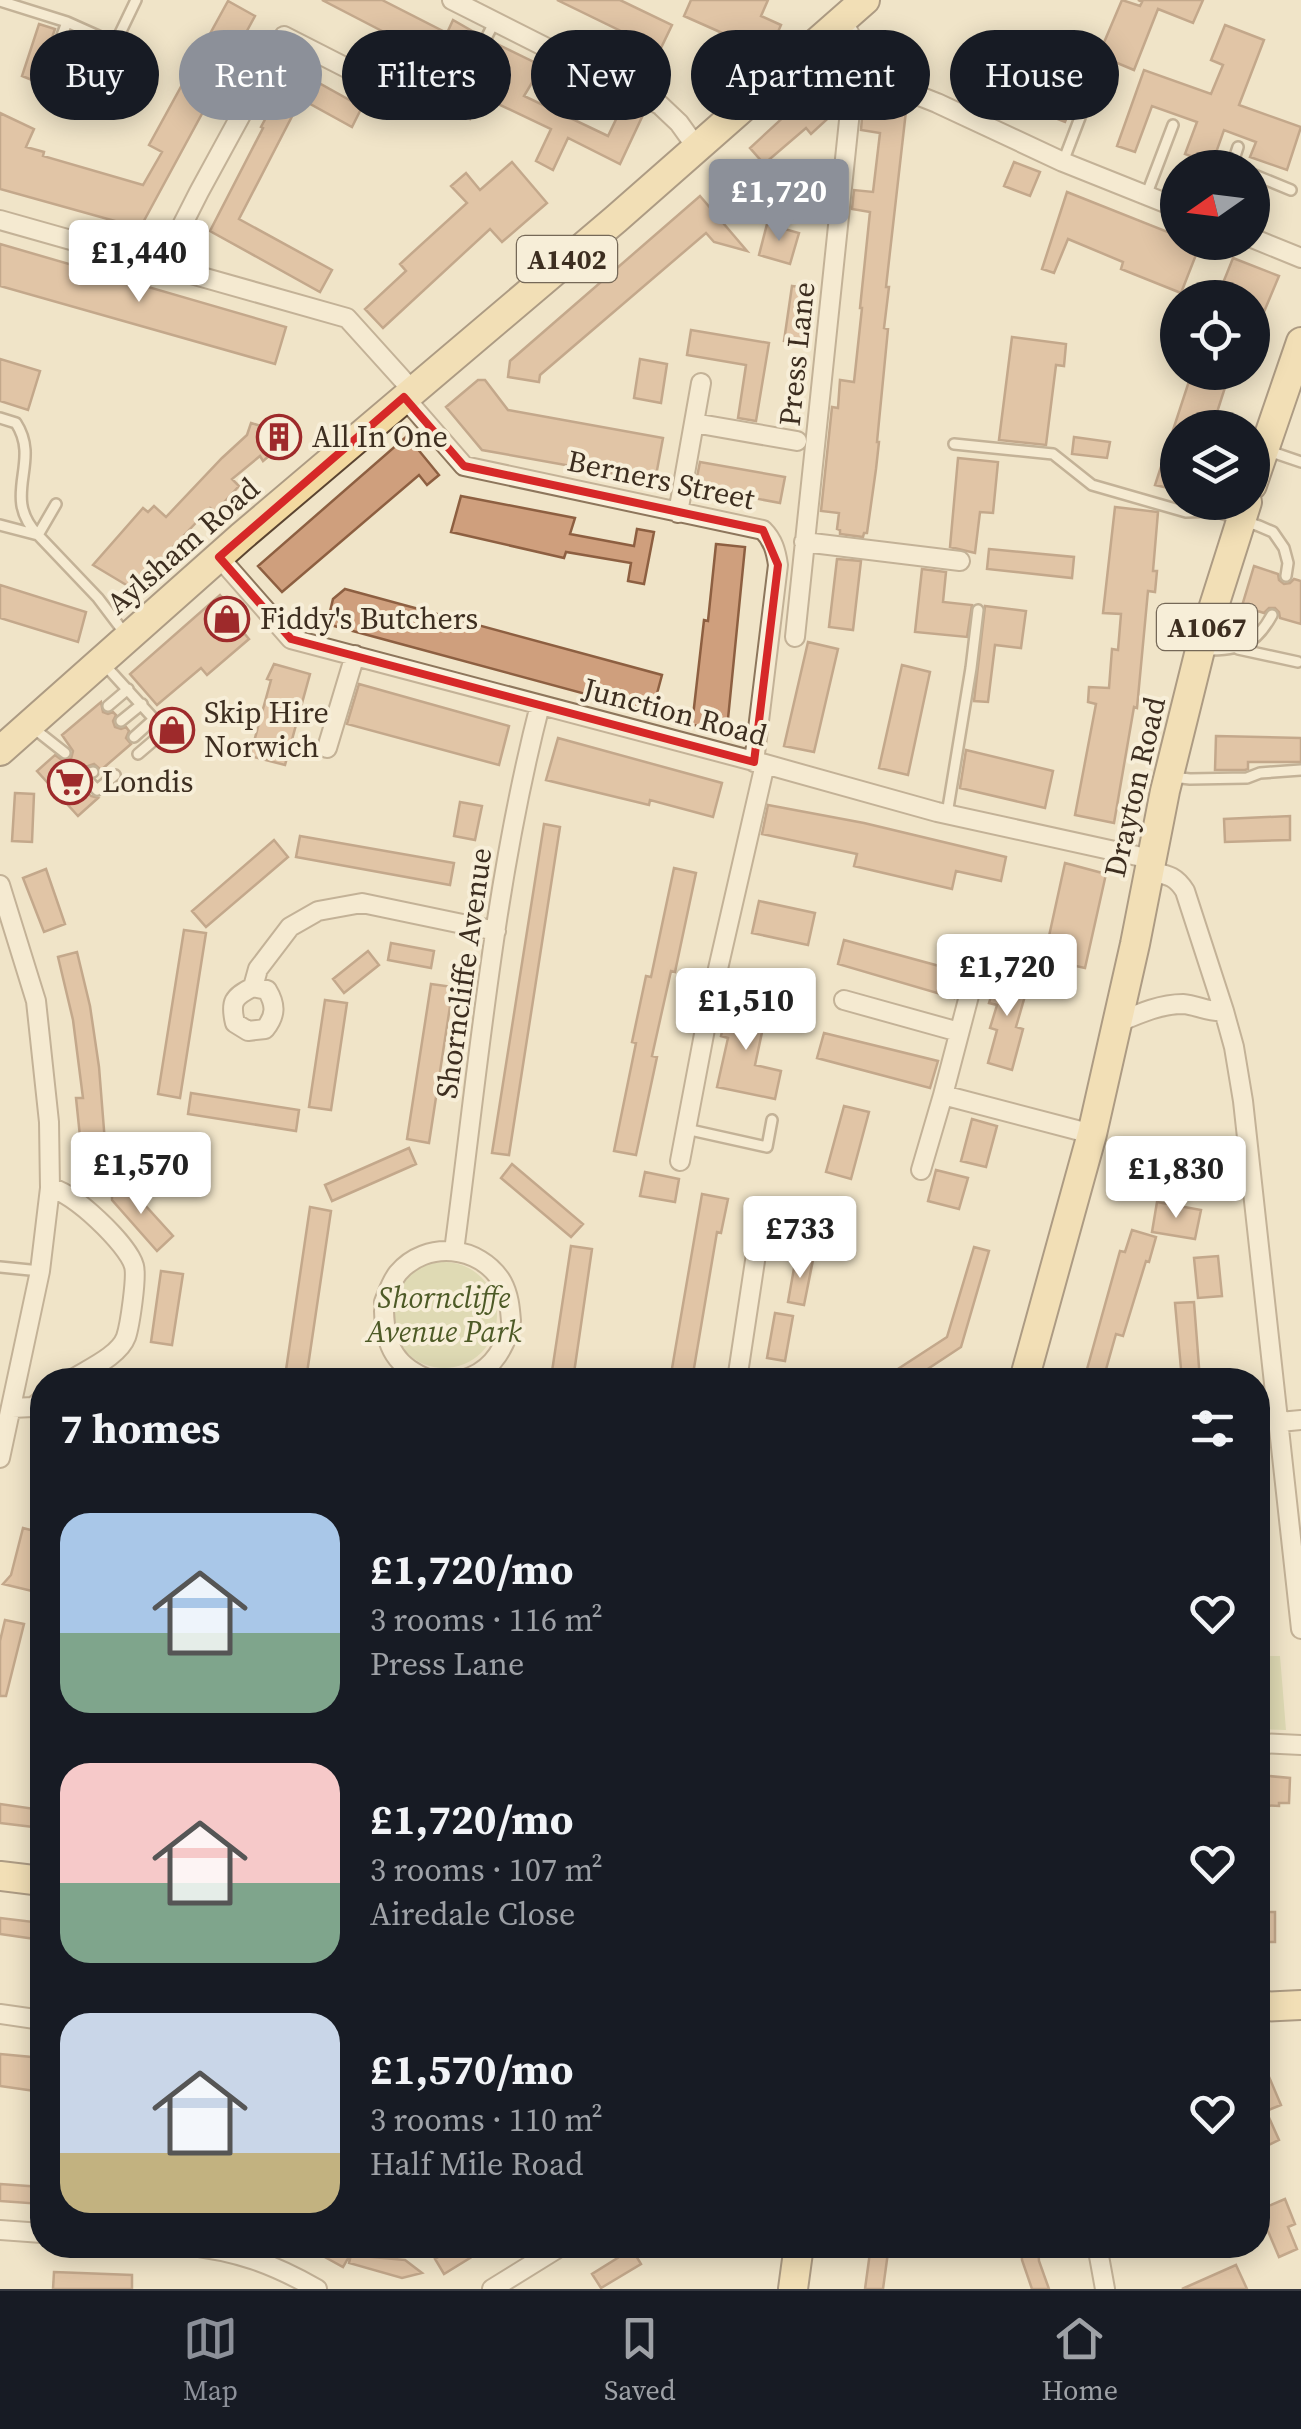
<!DOCTYPE html>
<html lang="en">
<head>
<meta charset="utf-8">
<style>
	:root { --surface:#171b24; --page:#20242c; --text:#f1f3f6; --muted:#9ea1a6; --line:#363941; --accent:#8c9099 }
	body { margin:0; font-family:"Source Serif 4",serif; background:var(--page); color:var(--text); height:100vh; display:flex; flex-direction:column; font-size:38px; white-space:nowrap }
	* { box-sizing:border-box; margin:0 }
	p { font-size:32px; color:var(--muted) }
	.icon { flex:none; width:55px; height:55px; fill:none; stroke:currentColor; stroke-width:2; stroke-linecap:round; stroke-linejoin:round }
	.map { position:relative; flex:1; overflow:hidden }
	.side { position:absolute; left:30px; top:1368px; width:1240px; height:890px; display:flex; flex-direction:column; background:var(--surface); border-radius:40px; box-shadow:0 5px 25px #0003 }
	.side>* { flex:none }
	.banner { position:absolute; left:30px; top:30px; width:1242px; height:90px; display:flex; gap:20px }
	.needle { width:65px; rotate:256deg }
	.fabs { position:absolute; left:1160px; top:150px; display:grid; gap:20px }
	.fabs a { display:grid; place-items:center; width:110px; height:110px; border-radius:50%; background:var(--surface); box-shadow:0 5px 25px #0003; font-size:50px }
	.price { position:absolute; translate:-50% -85px; padding:0 22px; border-radius:10px; background:#fff; color:#222; font-size:32px; line-height:65px; filter:drop-shadow(0 2px 5px #0008) }
	.price::after { content:''; position:absolute; left:50%; top:60px; width:30px; height:22px; margin-left:-15px; background:inherit; clip-path:polygon(0 0,100% 0,50% 100%) }
	.price.active { background:var(--accent); color:#fff }
	ul { padding:0; list-style:none }
	li { display:flex; align-items:center; gap:30px; height:250px; padding:0 30px }
	li span { display:grid; place-items:center; flex:none; width:280px; height:200px; border-radius:30px; color:#555 }
	li>.icon { margin-inline-start:auto }
	span .icon { width:120px; height:120px; fill:#fffc; stroke-width:1 }
	li b { font-size:42px }
	h2 { display:flex; justify-content:space-between; align-items:center; height:120px; padding:0 30px; font-size:42px }
	.chip { padding:0 35px; border-radius:45px; background:var(--surface); box-shadow:0 5px 25px #0003; font-size:35px; line-height:90px }
	.chip.active { background:var(--accent); color:#fff }
	.tabs { display:flex; justify-content:space-around; align-items:center; height:140px; border-top:2px solid var(--line); background:var(--surface); font-size:28px; color:var(--muted) }
	.tabs a { display:grid; justify-items:center; gap:5px }
	.tabs .active { color:var(--accent) }
	.map>svg:first-child { display:block }
	.green { fill:#c9cf9b }
	.building { fill:#cf9f7d; stroke:#8d5f41; stroke-width:2.5 }
	.lines { fill:none; stroke-linecap:round; stroke-linejoin:round }
	.service-casing { stroke:#8d765c; stroke-width:14 }
	.minor-casing { stroke:#8d765c; stroke-width:22 }
	.primary-casing { stroke:#5b4430; stroke-width:32 }
	.service { stroke:#faf1dc; stroke-width:9 }
	.minor { stroke:#faf1dc; stroke-width:18 }
	.primary { stroke:#f3d9a0; stroke-width:28 }
	.marked { fill:none; stroke:#d62828; stroke-width:8; stroke-linejoin:round }
	.labels { text-anchor:middle; stroke-width:8; stroke-linejoin:round; paint-order:stroke }
	.shield { fill:#f7eed8; stroke:#756857; stroke-width:2.5 }
	.shield-label { font-size:28px; font-weight:bold; fill:#3d2e20 }
	.street-label { font-size:30px; fill:#3d2e20; stroke:#f7eed8 }
	.poi-label { font-size:30px; fill:#3d2e20; stroke:#f7eed8; text-anchor:start }
	.park-label { font-size:30px; font-style:italic; fill:#4d5a26; stroke:#f7eed8 }
</style>
</head>
<body>
<div class="map">
<svg width="1301" height="2289" viewBox="0 0 1301 2289">
	<rect width="100%" height="100%" fill="#f0e4c8"/>
	<path class="green" d="M391 1315a53 53 0 1 1 106 0a53 53 0 1 1-106 0Z
		M1263,1656H1280L1286,1730L1258,1729V1662Z"/>
	<path class="building" d="M322,0H382L447,33L453,20L479,35L443,104L417,91L434,58Z
		M557,0H620L672,25L660,50Z
		M691,0H768L761,16L781,25L774,41L761,39L752,63L732,55L738,40L684,16Z
		M1122,0L1140,6L1142,2L1138,0H1203L1193,23L1158,9L1134,70L1110,60L1108,54L1100,52Z
		M228,1L255,16L140,228L0,189V113L34,129L26,147L44,152L43,156L143,185L162,152L149,145Z
		M39,24L55,29L37,82L22,76Z
		M1225,25L1264,40L1239,105L1301,127L1287,170L1250,157L1256,142L1224,130L1212,164L1185,154L1197,122L1152,106L1135,152L1117,146L1144,70L1211,94L1223,65L1211,60Z
		M1023,39L1074,60L1077,51L1091,58L1065,122L999,96Z
		M493,42L542,66L524,96L608,136L622,107L642,117L620,164L568,138L553,170L536,161L551,129L481,96L470,119L457,112Z
		M285,69L315,85L317,82L362,107L352,127L301,99L239,219L332,270L320,292L210,231L263,128L261,127L276,99L271,96Z
		M815,88L836,111L811,134L806,128L764,164L750,148Z
		M863,106L906,111L886,287H889L884,328L888,329L877,442H879L876,469L867,533H864L863,537L840,534V530L837,529L839,513L821,511L832,407L838,408L840,380L854,382L862,308H860L870,212L852,209L854,190L873,192L880,133L861,130Z
		M512,162L547,203L502,242L490,229L383,328L365,309L406,271L400,264L467,203L451,186L466,173L480,190Z
		M1014,162L1040,172L1030,196L1004,186Z
		M1067,192L1178,236V242H1201L1181,293L1121,269L1123,262L1068,239L1054,273L1042,269Z
		M700,196L747,251L714,242L706,233L540,375L539,382L508,377L510,361Z
		M767,224L799,233L790,264L759,255Z
		M0,244L286,327L275,364L0,286Z
		M1233,258L1279,276L1253,338L1252,298H1217Z
		M792,286L809,288L803,343L784,341Z
		M691,330L769,343L756,421L738,418L746,365L687,355Z
		M1012,337L1066,344L1064,366L1056,365L1046,445L999,440Z
		M0,359L40,371L28,410L0,401Z
		M640,359L667,364L661,403L634,398Z
		M1192,372H1230L1212,428H1177L1178,490L1155,485Z
		M478,380H485L508,410L663,438L655,481L482,450L446,407Z
		M251,423L293,436L263,461L260,456L232,479L239,486L215,512L210,508L133,589L93,565L143,508L148,512L154,506L166,517L222,458L247,435Z
		M407,436L439,475L427,485L419,475L282,592L258,566Z
		M1074,437L1110,442L1107,458L1072,454Z
		M958,458L998,462L993,513L980,512L975,553L950,547Z
		M700,462L785,477L780,503L695,487Z
		M461,496L575,518L570,534L634,546L637,529L654,532L644,584L628,581L631,563L566,552L564,558L451,532Z
		M1115,507L1158,512L1153,571H1157L1155,592L1148,591L1137,708L1134,707L1114,823L1075,815L1096,704L1088,702L1089,687L1109,688L1112,649L1118,650L1121,614L1103,613Z
		M716,544L745,547L727,729L692,725L704,620L708,621Z
		M989,549L1074,557L1072,578L987,569Z
		M837,559L861,561L853,630L829,627Z
		M1254,566L1278,574L1279,580L1284,584L1290,583L1294,579L1301,581V624L1280,618L1279,612L1275,608H1269L1264,613L1242,606Z
		M922,569L946,572L943,602L972,605L967,637L915,632Z
		M0,585L86,612L78,642L0,618Z
		M345,589L662,675L652,712L327,624L333,599Z
		M220,595L239,616L234,621L249,639L207,675L201,668L157,705L130,674Z
		M985,606L1026,611L1021,648L995,645L988,702L974,701Z
		M808,642L838,649L814,752L784,746Z
		M274,664L310,674L285,765L250,756L271,680L267,679Z
		M902,665L930,672L908,775L879,768Z
		M359,684L509,726L499,765L347,724Z
		M101,702L103,712L108,714L113,712L116,715L113,721L115,727L121,729L126,727L129,731L126,738L131,744L101,770L94,764L77,770L75,776L77,781L91,796L98,798L78,816L37,771L55,755L63,761L71,759L73,751L62,735Z
		M1216,736L1301,738V762H1248V769L1245,770H1215Z
		M558,738L722,783L713,817L650,800L649,805L546,780Z
		M966,750L1053,771L1045,808L960,788Z
		M15,793L34,794L32,842L12,841Z
		M460,802L482,806L475,840L454,836Z
		M768,805L864,823L1006,857L1001,881L956,871L952,889L854,866L857,854L762,834Z
		M1290,816V840L1225,842L1224,819Z
		M544,824L560,827L509,1155L492,1153Z
		M300,836L454,863L450,885L296,857Z
		M274,840L288,857L206,927L192,911Z
		M1065,863L1106,874L1085,968L1044,959Z
		M674,868L696,873L675,972L671,971L652,1056L657,1057L636,1155L614,1151L636,1043L632,1042L646,976L651,977Z
		M46,869L65,924L44,932L23,878Z
		M759,901L815,913L808,945L752,933Z
		M184,930L206,933L180,1098L158,1094Z
		M844,940L961,972L954,998L838,964Z
		M391,943L434,951L431,968L388,960Z
		M368,951L379,965L344,993L333,979Z
		M77,952L90,1006L99,1067L106,1155L77,1156L81,1146L76,1098H83L73,1020L58,957Z
		M998,973L1029,982L1016,1027L1023,1029L1012,1070L988,1063L997,1030L990,1028L997,1005L989,1003Z
		M431,984L453,987L429,1143L407,1139Z
		M325,1000L347,1003L331,1110L309,1107Z
		M729,1001L767,1009L755,1065L781,1071L775,1099L717,1087L728,1038L721,1036Z
		M824,1033L938,1061L930,1088L817,1058Z
		M191,1093L299,1110L296,1131L188,1114Z
		M844,1106L869,1112L851,1179L826,1172Z
		M972,1119L997,1126L986,1167L961,1161Z
		M409,1148L416,1164L332,1201L325,1185Z
		M512,1164L583,1224L571,1237L501,1178Z
		M936,1170L968,1178L959,1209L928,1201Z
		M645,1172L679,1179L675,1202L640,1196Z
		M124,1182L173,1236L157,1251L112,1200V1193Z
		M702,1194L728,1199L721,1233L717,1232L692,1380H670Z
		M796,1198L814,1201L806,1244L788,1241Z
		M1157,1202L1201,1210L1195,1239L1152,1232Z
		M310,1207L331,1211L307,1373L286,1370Z
		M1132,1230L1156,1237L1149,1262L1146,1261L1123,1336L1116,1334L1103,1380H1084L1120,1251L1125,1252Z
		M571,1246L592,1249L573,1380H564L551,1378Z
		M974,1247L989,1251L961,1347L911,1380H881L947,1337Z
		M1218,1256L1222,1296L1198,1298L1194,1258Z
		M796,1257L813,1260L804,1305L788,1302Z
		M161,1271L183,1274L172,1345L151,1342Z
		M1194,1302L1200,1380H1182L1175,1303Z
		M775,1313L793,1316L785,1361L767,1358Z
		M23,1528L42,1533V1551L32,1591L3,1584L11,1575Z
		M5,1620L24,1624L6,1696H0V1641Z
		M1258,1775L1290,1778L1289,1803H1279V1806L1258,1805Z
		M0,1804L42,1810V1828L0,1823Z
		M1258,1912H1275V1942H1258Z
		M0,1918L42,1923V1940L0,1934Z
		M1258,2051L1281,2105L1266,2111L1279,2140L1258,2150Z
		M0,2054L42,2058V2092L0,2086Z
		M0,2184L42,2187V2204L0,2201Z
		M1285,2199L1295,2224L1288,2227L1297,2249L1279,2257L1259,2210Z
		M303,2245H337L351,2253L343,2267Z
		M458,2245H491L444,2274L435,2259Z
		M871,2245H889L883,2289H865Z
		M1021,2245H1038L1039,2261L1049,2289H1032L1022,2260Z
		M632,2249L641,2264L601,2288L592,2274Z
		M351,2255L405,2260L422,2273L402,2278L349,2263Z
		M1236,2265L1247,2289H1182Z
		M54,2272L132,2275V2289H53Z"/>
	<g class="lines">
		<defs>
			<path id="service" d="M0,1L67,22L45,82L87,102L136,0
				M67,22L114,43
				M447,113L495,21
				M1063,162L1102,60
				M1231,168L1238,147
				M1252,174L1291,190
				M1146,196L1173,125
				M0,418L16,423C42,463 0,496 38,535L56,504
				M954,444L1053,454L1092,485L1186,512L1215,511L1259,526L1273,532L1284,548L1288,563L1286,576
				M1266,450L1301,462
				M0,525L38,535L98,598L126,635
				M1238,649L1298,662
				M1205,650C1240,650 1255,646 1272,615
				M103,663L154,719L134,737
				M108,706L128,689
				M121,721L142,704
				M32,727L65,753
				M138,754L165,731L154,719
				M93,772L83,775L97,790L115,775
				M1172,777L1190,779L1247,778L1260,773L1301,770
				M947,814L971,668L978,610
				M716,976L794,989
				M686,1129L767,1147L772,1120
				M0,1267L40,1271"/>
			<path id="minor" d="M452,0L660,105L679,123L697,148
				M856,71L937,103L1063,162L1178,208
				M0,220L347,318L412,390
				M1252,238L1301,258
				M161,267L199,192L284,36L384,87
				M404,397L464,466L763,530C773,540 776,551 778,565L754,762
				M694,423L797,441
				M678,513L701,383
				M804,542L960,561
				M219,557L291,639L765,764L937,812L1151,859
				M795,637L852,92C858,59 862,51 842,21
				M327,748L355,655
				M1149,871C1167,875 1175,875 1185,891L1224,1011L1234,1047L1243,1101L1301,1629
				M0,885L36,1001L49,1122L50,1188L40,1271L0,1458
				M253,987L267,990C276,1005 276,1015 265,1029L248,1031L235,1023C230,1002 233,997 253,987L258,969L290,927L318,911L362,903L496,931
				M970,992L943,1095L1092,1134
				M844,1000L959,1032
				M1117,1023C1138,1014 1160,1004 1183,1004C1197,1005 1210,1013 1224,1011
				M680,1161L709,1008L765,764
				M921,1170L943,1095
				M50,1188C72,1191 128,1244 134,1266C137,1277 130,1325 126,1337C119,1356 88,1369 71,1380
				M454,1251C478,1069 494,883 540,705
				M384,1302C388,1292 391,1282 398,1273C426,1240 480,1245 502,1282C509,1295 510,1308 511,1321
				M384,1311C385,1347 396,1367 430,1380
				M462,1380C488,1373 501,1355 509,1331
				M737,1380L763,1208
				M12,1408L33,1407L42,1400
				M1280,1422L1301,1420
				M1258,1743L1301,1745
				M0,2014L42,2020
				M0,2230L42,2233
				M184,2245C237,2251 271,2263 317,2289
				M1097,2245L1105,2289
				M492,2289L563,2245"/>
			<path id="primary" d="M1252,485L1301,342
				M0,751L241,537L616,219L865,0
				M1024,1380L1092,1134L1135,944L1165,791L1200,650L1247,502
				M0,1876L42,1881
				M1258,2007L1301,2005
				M793,2289L799,2245"/>
		</defs>
		<use href="#service" class="service-casing"/>
		<use href="#minor" class="minor-casing"/>
		<use href="#primary" class="primary-casing"/>
		<use href="#service" class="service"/>
		<use href="#minor" class="minor"/>
		<use href="#primary" class="primary"/>
	</g>
	<path d="M0 0H1301V2289H0ZM404,397L464,466L763,530L778,565L754,762L291,639L219,557Z" fill="#f0e4c8" fill-opacity=".55" fill-rule="evenodd"/>
	<path class="marked" d="M404,397L464,466L763,530L778,565L754,762L291,639L219,557Z"/>
	<defs>
		<symbol id="building-ring" viewBox="-11 -11 22 22"><circle r="9.5" fill="#f7eed8" stroke="#9e2a2b" stroke-width="1.5"/><path d="M-4-6H4V6H1V3H-1V6H-4ZM-2.5-4.3h1.7v1.8h-1.7ZM.8-4.3h1.7v1.8H.8ZM-2.5-1h1.7V.8h-1.7ZM.8-1h1.7V.8H.8Z" fill="#9e2a2b"/></symbol>
		<symbol id="shop-ring" viewBox="-11 -11 22 22"><circle r="9.5" fill="#f7eed8" stroke="#9e2a2b" stroke-width="1.5"/><path d="M-5-2.5h2.3a2.7 3.5 0 0 1 5.4 0H5L5.5 6h-11ZM-1.5-2.5h3a1.5 2.3 0 0 0-3 0Z" fill="#9e2a2b"/></symbol>
		<symbol id="supermarket-ring" viewBox="-11 -11 22 22"><circle r="9.5" fill="#f7eed8" stroke="#9e2a2b" stroke-width="1.5"/><path d="M-6-5.5h2.5l.6 2H6L4.5 2H-2.5L-4.4-4H-6ZM-1.5 3.2a1.3 1.3 0 1 0 .1 0ZM3 3.2a1.3 1.3 0 1 0 .1 0Z" fill="#9e2a2b"/></symbol>
	</defs>
	<g fill-rule="evenodd">
		<use href="#building-ring" x="254" y="412" width="50" height="50"/>
		<use href="#shop-ring" x="202" y="594" width="50" height="50"/>
		<use href="#shop-ring" x="147" y="705" width="50" height="50"/>
		<use href="#supermarket-ring" x="45" y="757" width="50" height="50"/>
	</g>
	<g class="labels">
		<g class="shield">
			<rect x="517" y="236" width="100" height="46" rx="8"/>
			<rect x="1157" y="604" width="100" height="46" rx="8"/>
		</g>
		<g class="shield-label">
			<text x="567" y="269">A1402</text>
			<text x="1207" y="637">A1067</text>
		</g>
		<g class="street-label">
			<text transform="translate(797 354) rotate(-84)" y="10">Press Lane</text>
			<text transform="translate(661 480) rotate(12)" y="10">Berners Street</text>
			<text transform="translate(183 546) rotate(-41)" y="10">Aylsham Road</text>
			<text transform="translate(675 712) rotate(15)" y="10">Junction Road</text>
			<text transform="translate(1135 787) rotate(-77)" y="10">Drayton Road</text>
			<text transform="translate(464 973) rotate(-82)" y="10">Shorncliffe Avenue</text>
		</g>
		<g class="poi-label">
			<text x="312" y="447">All In One</text>
			<text x="260" y="629">Fiddy's Butchers</text>
			<text x="204" y="723">Skip Hire<tspan x="204" dy="34">Norwich</tspan></text>
			<text x="102" y="792">Londis</text>
		</g>
		<g class="park-label">
			<text x="444" y="1308">Shorncliffe<tspan x="444" dy="34">Avenue Park</tspan></text>
		</g>
	</g>
</svg>
<div class="fabs">
<a><svg class="needle" viewBox="-14 -14 28 28"><path d="M0-13l5 13h-10z" fill="#e53935"/><path d="M0 13l5-13h-10z" fill="#9ea1a6"/></svg></a>
<a><svg class="icon" aria-label="locate" viewBox="0 0 24 24"><circle cx="12" cy="12" r="6"/><path d="M12 2v4M12 18v4M2 12h4M18 12h4"/></svg></a>
<a><svg class="icon" aria-label="layers" viewBox="0 0 24 24"><path d="M12 4l9 5-9 5-9-5zM3 14l9 5 9-5"/></svg></a>
</div>
<b class="price active" style="left:779px;top:244px">£1,720</b>
<b class="price" style="left:139px;top:305px">£1,440</b>
<b class="price" style="left:1007px;top:1019px">£1,720</b>
<b class="price" style="left:746px;top:1053px">£1,510</b>
<b class="price" style="left:141px;top:1217px">£1,570</b>
<b class="price" style="left:1176px;top:1221px">£1,830</b>
<b class="price" style="left:800px;top:1281px">£733</b>
<div class="banner">
<a class="chip">Buy</a>
<a class="chip active">Rent</a>
<a class="chip">Filters</a>
<a class="chip">New</a>
<a class="chip">Apartment</a>
<a class="chip">House</a>
</div>
<section class="side">
<h2>7 homes<svg class="icon" aria-label="filters" viewBox="0 0 24 24"><path d="M4 7h16M4 17h16"/><circle cx="9" cy="7" r="2"/><circle cx="15" cy="17" r="2"/></svg></h2>
<ul>
<li><span style="background:linear-gradient(#a9c7e8 60%,#7fa58c 0)"><svg class="icon" aria-label="home" viewBox="0 0 24 24"><path d="M3 11l9-7 9 7M6 9v11h12V9"/></svg></span><div><b>£1,720/mo</b><p>3 rooms · 116 m²</p><p>Press Lane</p></div><svg class="icon" aria-label="heart" viewBox="0 0 24 24"><path d="M12 20l-8-8c-3-5 5-10 8-4 3-6 11-1 8 4z"/></svg></li>
<li><span style="background:linear-gradient(#f6c9c9 60%,#7fa58c 0)"><svg class="icon" aria-label="home" viewBox="0 0 24 24"><path d="M3 11l9-7 9 7M6 9v11h12V9"/></svg></span><div><b>£1,720/mo</b><p>3 rooms · 107 m²</p><p>Airedale Close</p></div><svg class="icon" aria-label="heart" viewBox="0 0 24 24"><path d="M12 20l-8-8c-3-5 5-10 8-4 3-6 11-1 8 4z"/></svg></li>
<li><span style="background:linear-gradient(#c9d6e8 70%,#c2b280 0)"><svg class="icon" aria-label="home" viewBox="0 0 24 24"><path d="M3 11l9-7 9 7M6 9v11h12V9"/></svg></span><div><b>£1,570/mo</b><p>3 rooms · 110 m²</p><p>Half Mile Road</p></div><svg class="icon" aria-label="heart" viewBox="0 0 24 24"><path d="M12 20l-8-8c-3-5 5-10 8-4 3-6 11-1 8 4z"/></svg></li>
</ul>
</section>
</div>
<nav class="tabs">
<a class="active"><svg class="icon" aria-label="map" viewBox="0 0 24 24"><path d="M3 6l6-2 6 2 6-2v14l-6 2-6-2-6 2zM9 4v14M15 6v14"/></svg>Map</a>
<a><svg class="icon" aria-label="saved" viewBox="0 0 24 24"><path d="M7 4h10v16l-5-4-5 4z"/></svg>Saved</a>
<a><svg class="icon" aria-label="home" viewBox="0 0 24 24"><path d="M3 11l9-7 9 7M6 9v11h12V9"/></svg>Home</a>
</nav>
</body>
</html>
